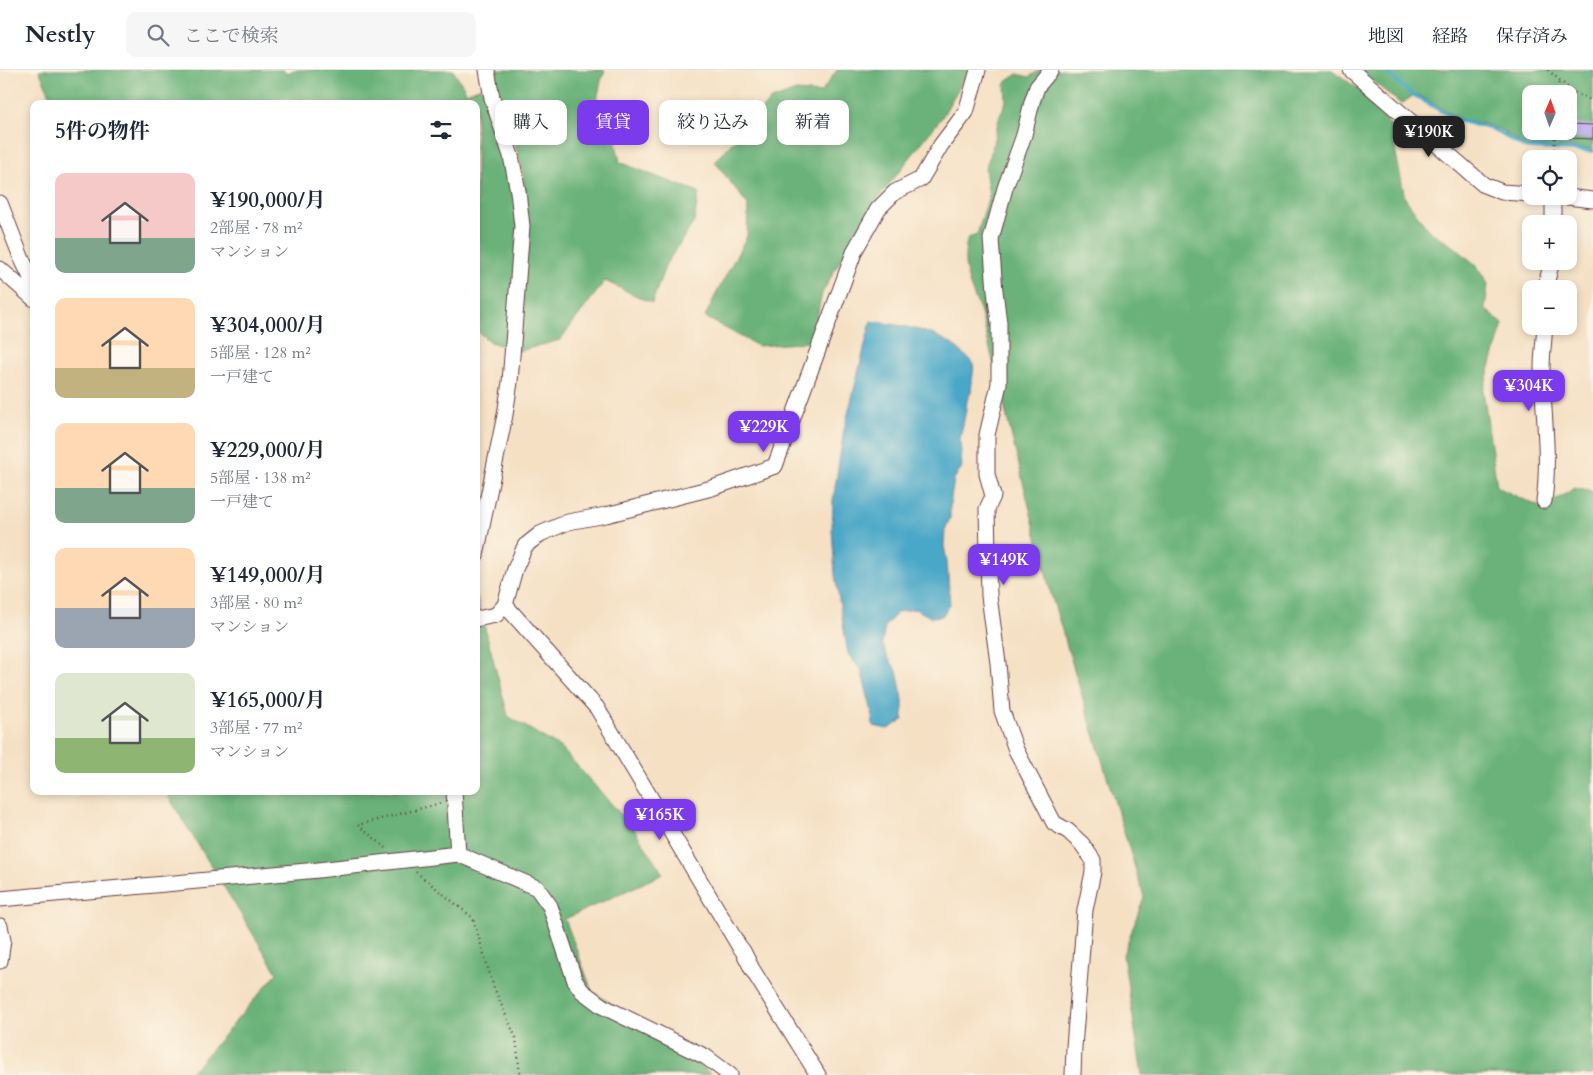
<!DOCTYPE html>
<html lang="ja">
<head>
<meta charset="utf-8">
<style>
	:root { --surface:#fff; --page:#f6f6f7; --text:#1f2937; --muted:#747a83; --line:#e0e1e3; --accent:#7c3aed }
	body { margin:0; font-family:Cardo,"Noto Serif JP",serif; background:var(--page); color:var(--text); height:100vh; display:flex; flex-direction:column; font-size:19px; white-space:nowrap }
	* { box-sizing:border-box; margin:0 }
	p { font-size:16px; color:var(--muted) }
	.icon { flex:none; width:28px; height:28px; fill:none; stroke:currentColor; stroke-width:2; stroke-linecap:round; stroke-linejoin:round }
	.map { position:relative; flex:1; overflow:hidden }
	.sheet { position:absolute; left:30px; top:30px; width:450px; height:695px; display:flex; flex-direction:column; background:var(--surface); border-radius:10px; box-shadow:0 2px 8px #0003 }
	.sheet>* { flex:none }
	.top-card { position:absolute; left:495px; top:30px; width:475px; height:45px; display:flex; gap:10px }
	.needle { width:32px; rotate:2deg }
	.controls { position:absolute; left:1522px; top:15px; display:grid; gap:10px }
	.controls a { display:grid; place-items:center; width:55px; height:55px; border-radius:10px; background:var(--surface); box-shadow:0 2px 8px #0003; font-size:25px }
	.price { position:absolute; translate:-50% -42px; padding:0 11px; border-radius:10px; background:var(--accent); color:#fff; font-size:16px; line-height:32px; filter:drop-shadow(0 1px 2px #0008) }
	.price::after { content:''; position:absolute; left:50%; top:30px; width:15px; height:11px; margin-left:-8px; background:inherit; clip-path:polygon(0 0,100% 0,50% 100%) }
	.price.current { background:#222; color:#fff }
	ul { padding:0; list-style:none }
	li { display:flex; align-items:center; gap:15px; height:125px; padding:0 25px }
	li span { display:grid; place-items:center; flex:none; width:140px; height:100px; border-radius:10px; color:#555 }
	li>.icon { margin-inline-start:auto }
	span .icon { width:60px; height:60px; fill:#fffc; stroke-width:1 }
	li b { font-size:21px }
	h2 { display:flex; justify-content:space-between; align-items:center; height:60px; padding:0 25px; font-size:21px }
	.pill { padding:0 18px; border-radius:10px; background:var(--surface); box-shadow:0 2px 8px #0003; font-size:18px; line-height:45px }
	.pill.current { background:var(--accent); color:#fff }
	header { display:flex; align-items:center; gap:30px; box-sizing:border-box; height:70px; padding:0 25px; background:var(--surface); border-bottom:1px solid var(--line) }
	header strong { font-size:24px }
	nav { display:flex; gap:28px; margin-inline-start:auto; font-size:18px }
	.search { width:350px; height:45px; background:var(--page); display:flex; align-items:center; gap:12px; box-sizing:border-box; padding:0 18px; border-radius:10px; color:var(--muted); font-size:19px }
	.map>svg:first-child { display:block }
	.forest { fill:#6ab279; stroke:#5a6852; fill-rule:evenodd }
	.water { fill:#48a7c7; stroke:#496379 }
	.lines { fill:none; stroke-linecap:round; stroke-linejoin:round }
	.stream { stroke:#48a7c7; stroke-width:4 }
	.building { fill:#b8aaf2 }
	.minor-casing { stroke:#643c42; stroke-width:17 }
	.path { stroke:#643c42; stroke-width:2.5; stroke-dasharray:1 4; stroke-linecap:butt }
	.minor { stroke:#fff; stroke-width:15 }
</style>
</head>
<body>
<header>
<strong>Nestly</strong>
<div class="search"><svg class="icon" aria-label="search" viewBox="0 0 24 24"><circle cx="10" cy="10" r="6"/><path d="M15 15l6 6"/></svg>ここで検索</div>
<nav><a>地図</a><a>経路</a><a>保存済み</a></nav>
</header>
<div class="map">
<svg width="1593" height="1005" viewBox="0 0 1593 1005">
	<rect width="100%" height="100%" fill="#fcf5e5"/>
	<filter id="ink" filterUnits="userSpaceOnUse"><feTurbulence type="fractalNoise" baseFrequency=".02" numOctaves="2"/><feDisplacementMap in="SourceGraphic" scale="10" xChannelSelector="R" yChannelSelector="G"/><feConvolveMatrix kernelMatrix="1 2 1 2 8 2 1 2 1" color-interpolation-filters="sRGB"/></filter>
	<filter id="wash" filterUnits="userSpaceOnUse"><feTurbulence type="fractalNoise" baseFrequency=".0096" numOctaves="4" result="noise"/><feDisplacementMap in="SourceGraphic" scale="20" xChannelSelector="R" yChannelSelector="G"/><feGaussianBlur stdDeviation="1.12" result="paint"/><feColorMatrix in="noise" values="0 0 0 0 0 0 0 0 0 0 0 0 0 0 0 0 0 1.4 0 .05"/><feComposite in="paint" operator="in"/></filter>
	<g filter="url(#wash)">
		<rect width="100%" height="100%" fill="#f5e0c4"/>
		<path class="forest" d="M39,0H283L287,4L293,0H453C457,9 464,14 466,23L481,17L487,23L523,134C527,97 515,77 504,44C502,36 502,28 499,21C497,13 490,9 490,0H605L601,11L595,40L602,54L614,65L620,92L660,108L699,122L694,152L666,194L652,233L605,211L560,270L519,281L490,272L476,260V34H54Z
			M837,0H969L942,47L879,127L856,162L822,223L812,272L758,276L705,247L714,228L747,166L748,135L715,92L769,31L796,21L821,23Z
			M1040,0H1332L1357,18L1390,55L1405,128L1428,160L1456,178L1477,196L1488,214L1485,239L1503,254L1483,321L1497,417L1542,438L1575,418L1593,422V1005H1142L1123,885L1144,827L1051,524L980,239C969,216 960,194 968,168L977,165L989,125L985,98L990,86L999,48L1006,32L1005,13L1017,4L1029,7Z
			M1359,0H1593V79L1526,76L1499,59L1484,54L1461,50L1419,25H1414L1401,34ZM1531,24H1569V61H1531Z
			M476,524L508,646L561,678L634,759L663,804L565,849L592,921L682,981L712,1005H187L199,994L277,903L165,721H476Z"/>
		<path class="water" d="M871,251C898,255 930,259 953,275C961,280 967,288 974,294L971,322L967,330L966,340L960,369L962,397L954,409L950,435V448L945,460L944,476L947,491L950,535L942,546L931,547L915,539L898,542L885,556L882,574L889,589L897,601L903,630V650L888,659L873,656L872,642L861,600L848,584L835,505L832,459L833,430L844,360Z"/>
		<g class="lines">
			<path class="stream" d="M1384,0L1409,22L1457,50L1493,59L1522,76L1529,78L1593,81"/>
		</g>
		<g id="blocks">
			<path class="building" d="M1569,54L1593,55V69L1569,68Z"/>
		</g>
	</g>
	<g filter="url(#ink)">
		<use href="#blocks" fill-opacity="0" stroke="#643c42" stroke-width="1"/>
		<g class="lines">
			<defs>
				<path id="minor" d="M1051,0L1037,17L1032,32L1024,65L1005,118L991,169L995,221L999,253V314L987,365V404L993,426L987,439L989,526L998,593L1002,641L1016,680L1054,753L1068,761L1082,774L1093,790V802L1085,840L1074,977L1073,1005
					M1351,0L1484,115L1502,122L1531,124
					M1559,126L1593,130
					M0,133L21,187L34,214
					M1553,154V126
					M0,199L34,229
					M1545,219L1552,191
					M1544,431C1550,387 1543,343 1542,299C1542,285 1544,270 1545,256
					M476,485L505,345L510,312L522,156L518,121L511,86L492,28L487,0
					M505,535L597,638L739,876L743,881L752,899L818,1005
					M476,549L496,545L505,535L515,499L525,476L540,464L568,452L606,445L712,418L775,396L855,180L878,139L895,122L921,109L941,75L966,42L978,0
					M454,721L458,784L537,818L550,836L575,911L582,921L602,936L706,987L730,1005
					M0,829L318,800L458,784
					M0,856L3,870L0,891"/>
			</defs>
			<use href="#minor" class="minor-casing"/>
			<path class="path" d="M1548,0L1573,22L1593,31
				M1558,24L1559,11
				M1554,89L1555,61
				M386,778L358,755L441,733
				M416,802L473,848L494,918L516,968L520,1005"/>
			<use href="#minor" class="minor"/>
		</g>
	</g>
</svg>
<div class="controls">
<a><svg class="needle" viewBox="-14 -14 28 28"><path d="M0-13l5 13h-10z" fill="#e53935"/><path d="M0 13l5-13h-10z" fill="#747a83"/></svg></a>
<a><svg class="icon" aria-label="locate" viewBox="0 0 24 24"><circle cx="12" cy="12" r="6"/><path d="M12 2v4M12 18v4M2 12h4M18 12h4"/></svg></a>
<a>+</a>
<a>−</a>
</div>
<b class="price current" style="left:1429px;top:88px">¥190K</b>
<b class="price" style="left:1529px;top:342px">¥304K</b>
<b class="price" style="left:764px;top:383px">¥229K</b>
<b class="price" style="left:1004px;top:516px">¥149K</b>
<b class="price" style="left:660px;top:771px">¥165K</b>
<div class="top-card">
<a class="pill">購入</a>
<a class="pill current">賃貸</a>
<a class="pill">絞り込み</a>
<a class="pill">新着</a>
</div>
<section class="sheet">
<h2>5件の物件<svg class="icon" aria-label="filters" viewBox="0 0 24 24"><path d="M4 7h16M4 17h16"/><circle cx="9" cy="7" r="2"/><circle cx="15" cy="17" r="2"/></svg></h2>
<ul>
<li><span style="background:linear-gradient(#f6c9c9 65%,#7fa58c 0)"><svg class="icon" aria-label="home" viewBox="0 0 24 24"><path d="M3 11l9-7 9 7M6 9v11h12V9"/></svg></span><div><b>¥190,000/月</b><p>2部屋 · 78 m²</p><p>マンション</p></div></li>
<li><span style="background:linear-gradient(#ffd9b3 70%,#c2b280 0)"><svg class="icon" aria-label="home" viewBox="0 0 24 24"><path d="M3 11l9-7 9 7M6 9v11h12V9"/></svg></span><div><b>¥304,000/月</b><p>5部屋 · 128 m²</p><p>一戸建て</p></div></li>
<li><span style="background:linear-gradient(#ffd9b3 65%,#7fa58c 0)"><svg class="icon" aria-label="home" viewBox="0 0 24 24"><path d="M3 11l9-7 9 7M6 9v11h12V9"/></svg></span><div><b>¥229,000/月</b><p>5部屋 · 138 m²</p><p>一戸建て</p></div></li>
<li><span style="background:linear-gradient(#ffd9b3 60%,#9aa5b1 0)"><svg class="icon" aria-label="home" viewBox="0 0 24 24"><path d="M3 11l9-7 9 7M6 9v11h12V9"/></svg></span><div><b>¥149,000/月</b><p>3部屋 · 80 m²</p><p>マンション</p></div></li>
<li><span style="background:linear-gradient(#dfe7d0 65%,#8fb573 0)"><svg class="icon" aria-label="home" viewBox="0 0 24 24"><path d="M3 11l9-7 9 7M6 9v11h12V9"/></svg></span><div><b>¥165,000/月</b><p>3部屋 · 77 m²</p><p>マンション</p></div></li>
</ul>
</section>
</div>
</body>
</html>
